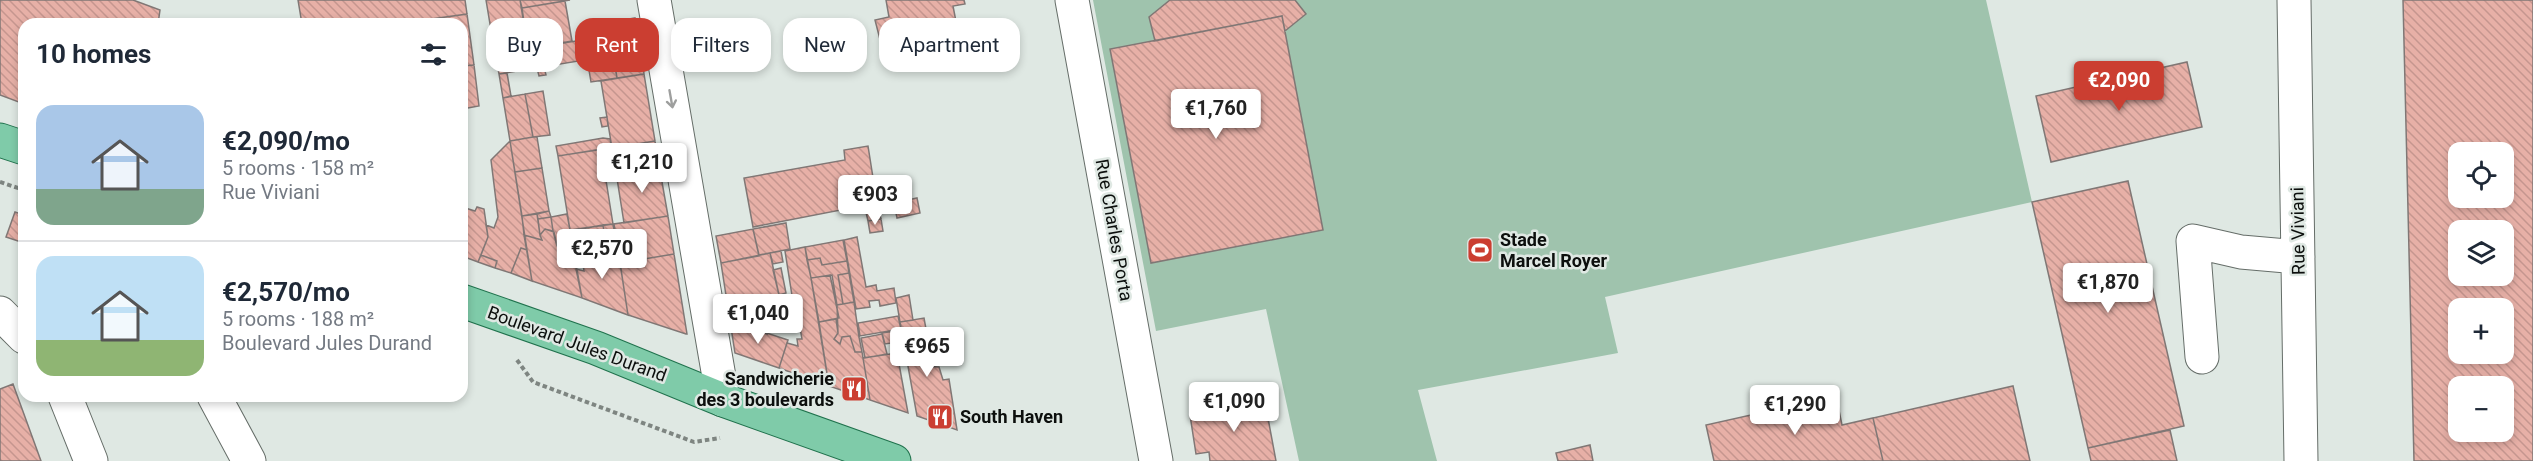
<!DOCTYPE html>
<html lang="en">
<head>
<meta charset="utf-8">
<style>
	:root { --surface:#fff; --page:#f2f2f3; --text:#1f2937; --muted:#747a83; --line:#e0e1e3; --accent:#cb3e31 }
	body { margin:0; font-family:Roboto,sans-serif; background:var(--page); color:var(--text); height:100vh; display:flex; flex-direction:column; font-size:22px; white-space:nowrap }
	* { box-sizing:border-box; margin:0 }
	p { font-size:20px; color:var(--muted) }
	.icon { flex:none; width:33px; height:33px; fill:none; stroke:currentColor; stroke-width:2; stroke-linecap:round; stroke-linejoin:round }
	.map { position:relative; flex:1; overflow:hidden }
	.panel { position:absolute; left:18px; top:18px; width:450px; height:384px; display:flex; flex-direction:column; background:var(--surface); border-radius:18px; box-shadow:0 3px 9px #0003 }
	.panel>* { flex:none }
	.hud { position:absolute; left:486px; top:18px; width:570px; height:54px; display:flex; gap:12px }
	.controls { position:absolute; left:2448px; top:142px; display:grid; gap:12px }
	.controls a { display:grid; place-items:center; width:66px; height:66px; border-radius:12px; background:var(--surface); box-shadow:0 3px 9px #0003; font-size:30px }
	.price { position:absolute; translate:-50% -51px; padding:0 14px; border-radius:6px; background:#fff; color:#222; font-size:20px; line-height:39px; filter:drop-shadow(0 2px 3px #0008) }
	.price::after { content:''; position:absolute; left:50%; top:36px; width:18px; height:14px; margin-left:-9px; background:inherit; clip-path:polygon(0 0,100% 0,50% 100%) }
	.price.active { background:var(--accent); color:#fff }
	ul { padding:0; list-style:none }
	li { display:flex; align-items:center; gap:18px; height:150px; padding:0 18px }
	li+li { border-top:2px solid var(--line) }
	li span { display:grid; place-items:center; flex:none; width:168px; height:120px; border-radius:18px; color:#555 }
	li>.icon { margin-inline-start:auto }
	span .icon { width:72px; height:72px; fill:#fffc; stroke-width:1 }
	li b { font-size:26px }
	h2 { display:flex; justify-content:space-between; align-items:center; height:72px; padding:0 18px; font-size:26px }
	.chip { padding:0 21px; border-radius:18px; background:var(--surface); box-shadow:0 3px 9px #0003; font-size:21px; line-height:54px }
	.chip.active { background:var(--accent); color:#fff }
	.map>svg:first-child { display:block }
	.pitch { fill:#9fc3ad }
	.building { fill:url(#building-back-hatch); stroke:#807775; stroke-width:1.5; fill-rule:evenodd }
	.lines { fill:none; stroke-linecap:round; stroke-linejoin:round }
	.minor-casing { stroke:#656d68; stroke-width:35 }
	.major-casing { stroke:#20724d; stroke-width:35 }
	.path { stroke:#7e8581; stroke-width:4; stroke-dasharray:4.5 3; stroke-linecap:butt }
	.minor { stroke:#fff; stroke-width:33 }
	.major { stroke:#7fcba9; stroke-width:33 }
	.oneway { stroke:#9e9f9e }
	.labels { text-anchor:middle; stroke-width:5; stroke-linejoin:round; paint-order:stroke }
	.street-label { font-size:18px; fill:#0c0f0d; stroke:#dfe8e3 }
	.poi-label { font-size:18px; font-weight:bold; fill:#0c0f0d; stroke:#dfe8e3; text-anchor:start }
</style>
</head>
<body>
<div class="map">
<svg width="2533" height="461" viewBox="0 0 2533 461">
	<defs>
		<pattern id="building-back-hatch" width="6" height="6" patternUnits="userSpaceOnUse" patternTransform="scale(1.5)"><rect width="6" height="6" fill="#e7b0a7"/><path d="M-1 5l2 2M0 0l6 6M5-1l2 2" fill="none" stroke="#c5968f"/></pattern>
	</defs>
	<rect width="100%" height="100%" fill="#dfe8e3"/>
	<path class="pitch" d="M1093,0H1986L2032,202L1605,297L1618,353L1418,390L1437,461H1299L1266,309L1156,331Z"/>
	<path class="building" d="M0,0H133L160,10L158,24H24V104L0,95Z
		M298,0H465L467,14L395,24H302Z
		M486,0H520L525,31L492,36Z
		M520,0H570L522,8Z
		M886,0H964L965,4L953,6L963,58H966V60L910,71L907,55L885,59L875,20L889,17Z
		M1170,0H1295L1306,14L1285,31L1282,16L1155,41L1149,17Z
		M2403,0H2533V461H2414ZM2458,153H2504V198H2458ZM2458,231H2504V276H2458ZM2458,309H2504V354H2458ZM2458,387H2504V432H2458Z
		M565,1L572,41L528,49L522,8Z
		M467,14L474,65L462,66V24H395Z
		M1282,16L1323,230L1151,263L1110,49Z
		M635,18L637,31L603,36L602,24Z
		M525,31L528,49L495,54L492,36Z
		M637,31L640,46L612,50L610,35Z
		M610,35L613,55L585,60L582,40Z
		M582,40L585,60L499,74L495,54Z
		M642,56L644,74L617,78L614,61Z
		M2187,62L2202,127L2051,162L2036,96Z
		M474,65L479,106L462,109V66Z
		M615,65L617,78L591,82L589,70Z
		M544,67L546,75L539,76L537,68Z
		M507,73L511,96L503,98L499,74Z
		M644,74L655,141L612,148L601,81Z
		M543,91L550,135L533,137L525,94Z
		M525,94L533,137L510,141L503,98Z
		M607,117L608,126L602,127L600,118Z
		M533,137H537L542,168L515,172L510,141Z
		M603,138L610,139L612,148L558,156L556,146Z
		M510,141L527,250L521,248L511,273L495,268L497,261L481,255L488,237L486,225L494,228L498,217L491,160Z
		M655,141L659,165L616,172L612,148Z
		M868,146L877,203L753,227L744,178L845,160L844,150Z
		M601,149L613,224L570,230L558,156Z
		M659,165L668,216L624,223L616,172Z
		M542,168L549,211L522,216L515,172Z
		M2128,181L2184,426L2088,448L2032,202Z
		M917,198L920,213L897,218L894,203Z
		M878,206L881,219L868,221L865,208Z
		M462,207L475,211L477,207L484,209L488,237L478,262L462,256Z
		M549,211L551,217L538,219L537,214Z
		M15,212L24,215V243L6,237Z
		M537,214L540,235L542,240L524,235L522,216Z
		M567,214L570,230L574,253L557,246L553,231L551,217Z
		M668,216L674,254L620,263L614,224Z
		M551,217L553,231L545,229L540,235L538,219Z
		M881,219L883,231L870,233L868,221Z
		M786,223L790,249L759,255L753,229Z
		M613,224L619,256L608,258L603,225Z
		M603,225L608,258L603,259L600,244L579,247L576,230Z
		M545,229L554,232L557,246L574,253L582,298L532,281L524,235L542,240L540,235Z
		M753,229L759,256L721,263L716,236Z
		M857,237L866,287L876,285L877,291L894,288L896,303L880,306L879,300L869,301L870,307L856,309L844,240Z
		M843,240L847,261L822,265L820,258L807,260L805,247Z
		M600,244L603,259L619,256L628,315L582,298L576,269L584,271L580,247Z
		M805,247L811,278L829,386L779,368L787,343L798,346L797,339H802L799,322L796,321L785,251Z
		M521,248L527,250L532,281L511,273Z
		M781,251L783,262L773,264L770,253Z
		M770,253L779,295L760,299L767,334L730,321L721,263Z
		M674,254L687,334H686L628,315L620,263Z
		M481,255L497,261L495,268L478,262Z
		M820,258L822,265L847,261L849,273L838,275L843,304L837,305L832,275L811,278L807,260Z
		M781,268L786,293L779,295L773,270Z
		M849,273L854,302L843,304L838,275Z
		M830,275L839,318L819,322L811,278Z
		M909,295L913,320L900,322L896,298Z
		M854,302L859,337L862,352H855L850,336L842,337L840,344L834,339L838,333L837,305Z
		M898,316L901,329L860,336L858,323Z
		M924,318L930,351L919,355L921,366L939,367L943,380L949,379L957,430L917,416L900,322Z
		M836,319L838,333L834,339L840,344L842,337L850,336L855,352H862L870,400L829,386L819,322Z
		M730,321L788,340L779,368L735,353Z
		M901,330L904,341L885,344L882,333Z
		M882,334L887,354L865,358L861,338Z
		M897,353L908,413L870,400L863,358Z
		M13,384L41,461H0V389Z
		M2013,386L2030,461H1883L1873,418Z
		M1836,396L1842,425L1873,418L1883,461H1714L1706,425Z
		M1246,400V406L1265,402L1276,461H1210L1209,452L1196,454L1190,415L1206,412L1205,407Z
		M2170,430L2177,461H2091L2088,448Z
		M1590,445L1593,461H1558L1556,453Z"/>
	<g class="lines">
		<defs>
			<path id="minor" d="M654,0L723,400
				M1072,0L1156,461
				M2294,0L2301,461
				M0,313L24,337
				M2202,357L2193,241L2241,252L2298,257
				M65,396L91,461
				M214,396L249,461"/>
			<path id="major" d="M0,140L24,148
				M462,301L596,348L723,400L894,461"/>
		</defs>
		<use href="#minor" class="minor-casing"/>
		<use href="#major" class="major-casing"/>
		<path class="path" d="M0,182L24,190
			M517,360L533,382L694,442L720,438"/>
		<use href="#minor" class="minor"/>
		<use href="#major" class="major"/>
	</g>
	<defs><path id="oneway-shaft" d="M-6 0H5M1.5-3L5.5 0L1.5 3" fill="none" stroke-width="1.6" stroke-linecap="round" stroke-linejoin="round" transform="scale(1.5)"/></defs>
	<use class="oneway" href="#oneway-shaft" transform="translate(671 99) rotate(80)"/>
	<defs>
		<symbol id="stadium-square" viewBox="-11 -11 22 22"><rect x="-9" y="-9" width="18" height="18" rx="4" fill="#cb3e31" stroke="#dfe8e3"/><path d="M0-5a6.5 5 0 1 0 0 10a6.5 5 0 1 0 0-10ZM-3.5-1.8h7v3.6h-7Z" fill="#fff"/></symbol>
		<symbol id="restaurant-square" viewBox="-11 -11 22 22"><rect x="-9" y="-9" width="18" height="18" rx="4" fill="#cb3e31" stroke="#dfe8e3"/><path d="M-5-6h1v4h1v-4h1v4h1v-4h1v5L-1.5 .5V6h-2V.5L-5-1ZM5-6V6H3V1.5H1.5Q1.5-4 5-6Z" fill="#fff"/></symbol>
	</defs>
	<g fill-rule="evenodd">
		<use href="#stadium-square" x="1465" y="235" width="30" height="30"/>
		<use href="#restaurant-square" x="839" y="374" width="30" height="30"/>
		<use href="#restaurant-square" x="925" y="402" width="30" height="30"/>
	</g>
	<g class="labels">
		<g class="street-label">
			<text transform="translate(1114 230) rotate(80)" y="6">Rue Charles Porta</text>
			<text transform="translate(2298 231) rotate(-91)" y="6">Rue Viviani</text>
			<text transform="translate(577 344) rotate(20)" y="6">Boulevard Jules Durand</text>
		</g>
		<g class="poi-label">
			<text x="1500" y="246">Stade<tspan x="1500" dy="21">Marcel Royer</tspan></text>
			<text x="834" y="385" text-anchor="end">Sandwicherie<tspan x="834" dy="21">des 3 boulevards</tspan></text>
			<text x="960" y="423">South Haven</text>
		</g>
	</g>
</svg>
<div class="controls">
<a><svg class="icon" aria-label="locate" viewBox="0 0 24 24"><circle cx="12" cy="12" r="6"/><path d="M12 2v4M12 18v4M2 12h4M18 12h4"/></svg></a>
<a><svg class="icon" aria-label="layers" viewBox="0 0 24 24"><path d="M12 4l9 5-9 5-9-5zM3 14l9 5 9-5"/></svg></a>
<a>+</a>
<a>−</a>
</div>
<b class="price active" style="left:2119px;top:112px">€2,090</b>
<b class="price" style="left:1216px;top:140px">€1,760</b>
<b class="price" style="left:642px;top:194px">€1,210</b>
<b class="price" style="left:875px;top:226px">€903</b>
<b class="price" style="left:602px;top:280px">€2,570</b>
<b class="price" style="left:2108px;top:314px">€1,870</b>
<b class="price" style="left:758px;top:345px">€1,040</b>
<b class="price" style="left:927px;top:378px">€965</b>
<b class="price" style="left:1234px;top:433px">€1,090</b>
<b class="price" style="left:1795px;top:436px">€1,290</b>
<div class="hud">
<a class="chip">Buy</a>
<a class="chip active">Rent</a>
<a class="chip">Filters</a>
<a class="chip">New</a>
<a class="chip">Apartment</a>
</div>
<section class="panel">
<h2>10 homes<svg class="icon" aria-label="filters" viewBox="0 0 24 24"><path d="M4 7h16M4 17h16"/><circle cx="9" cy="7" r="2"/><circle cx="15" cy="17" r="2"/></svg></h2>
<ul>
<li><span style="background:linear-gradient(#a9c7e8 70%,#7fa58c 0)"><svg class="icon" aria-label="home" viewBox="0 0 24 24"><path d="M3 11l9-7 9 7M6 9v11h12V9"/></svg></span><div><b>€2,090/mo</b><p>5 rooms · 158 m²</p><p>Rue Viviani</p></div></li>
<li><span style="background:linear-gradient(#bfe0f5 70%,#8fb573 0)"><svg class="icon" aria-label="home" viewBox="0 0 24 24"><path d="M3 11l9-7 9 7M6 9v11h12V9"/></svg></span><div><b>€2,570/mo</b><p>5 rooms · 188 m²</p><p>Boulevard Jules Durand</p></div></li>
</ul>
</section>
</div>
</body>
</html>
